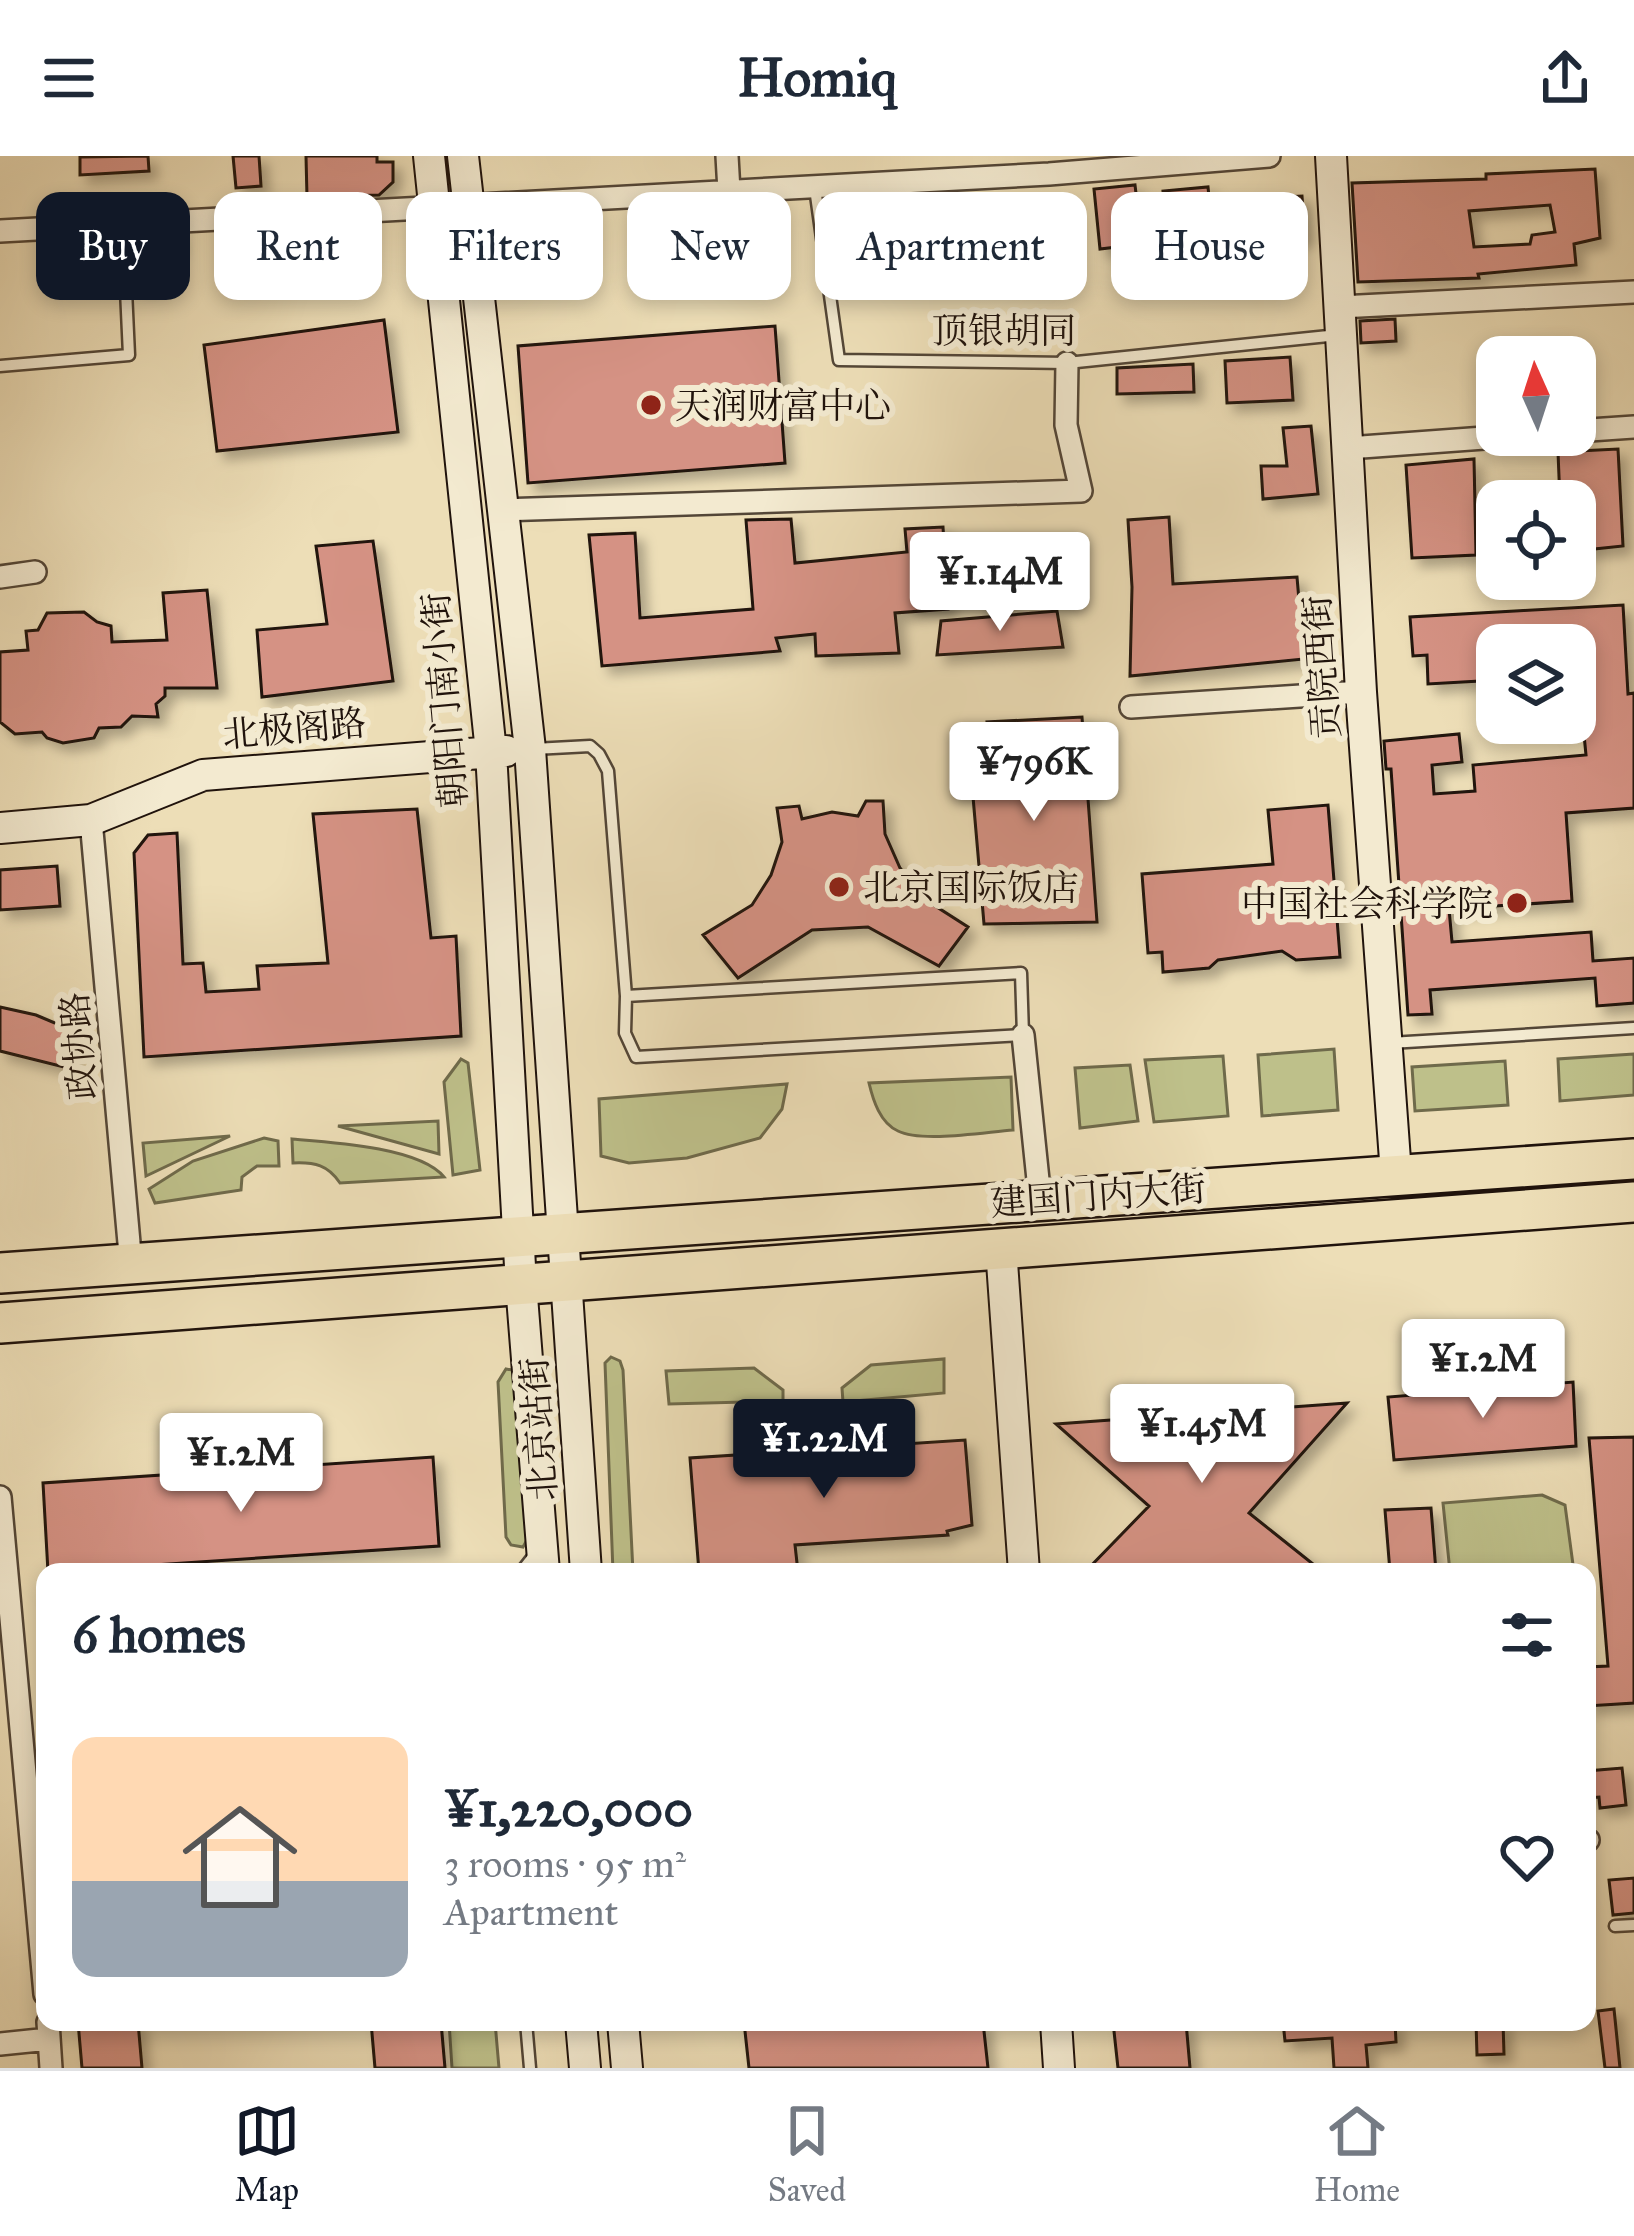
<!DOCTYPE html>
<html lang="en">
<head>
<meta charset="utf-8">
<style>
	:root { --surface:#fff; --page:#f2f2f3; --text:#1f2937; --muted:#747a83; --line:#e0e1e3; --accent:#111827 }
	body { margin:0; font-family:"IM FELL Great Primer","Noto Serif SC",serif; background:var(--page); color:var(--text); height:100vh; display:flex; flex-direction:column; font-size:45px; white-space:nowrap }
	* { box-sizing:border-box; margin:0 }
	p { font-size:39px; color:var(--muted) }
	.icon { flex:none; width:66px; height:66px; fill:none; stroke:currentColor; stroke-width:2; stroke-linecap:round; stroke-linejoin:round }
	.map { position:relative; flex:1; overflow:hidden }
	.details { position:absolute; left:36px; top:1407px; width:1560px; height:468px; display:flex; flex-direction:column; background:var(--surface); border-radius:24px; box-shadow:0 6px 18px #0003 }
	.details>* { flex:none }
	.guide { position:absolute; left:36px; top:36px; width:1563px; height:108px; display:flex; gap:24px }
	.needle { width:78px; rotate:357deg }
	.fabs { position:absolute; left:1476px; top:180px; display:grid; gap:24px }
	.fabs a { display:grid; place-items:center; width:120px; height:120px; border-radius:24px; background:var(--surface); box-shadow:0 6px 18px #0003; font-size:60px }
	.price { position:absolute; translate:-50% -102px; padding:0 27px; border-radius:12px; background:#fff; color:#222; font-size:39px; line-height:78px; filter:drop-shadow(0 3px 6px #0008) }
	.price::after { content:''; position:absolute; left:50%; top:72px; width:36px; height:27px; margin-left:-18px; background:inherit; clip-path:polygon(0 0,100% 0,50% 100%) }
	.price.on { background:var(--accent); color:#fff }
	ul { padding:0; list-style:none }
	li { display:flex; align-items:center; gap:36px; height:300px; padding:0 36px }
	li span { display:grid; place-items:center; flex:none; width:336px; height:240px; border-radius:24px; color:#555 }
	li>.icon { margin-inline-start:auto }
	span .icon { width:144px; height:144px; fill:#fffc; stroke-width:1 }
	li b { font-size:51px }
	h2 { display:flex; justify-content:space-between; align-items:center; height:144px; padding:0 36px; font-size:51px }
	.tag { padding:0 42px; border-radius:24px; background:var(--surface); box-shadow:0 6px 18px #0003; font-size:42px; line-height:108px }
	.tag.on { background:var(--accent); color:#fff }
	header { display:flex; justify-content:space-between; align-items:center; height:156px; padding:0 36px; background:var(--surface); font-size:54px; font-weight:700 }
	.tab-bar { display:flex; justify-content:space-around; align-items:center; height:168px; border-top:3px solid var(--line); background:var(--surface); font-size:33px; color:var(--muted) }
	.tab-bar a { display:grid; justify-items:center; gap:6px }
	.tab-bar .on { color:var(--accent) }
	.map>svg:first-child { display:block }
	.green { fill:#bec08a; stroke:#6f6a4b; stroke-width:3 }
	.building { fill:#d59284; stroke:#20130c; stroke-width:3; fill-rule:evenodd; filter:url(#shadow) }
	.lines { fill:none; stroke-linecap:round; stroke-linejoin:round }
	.lane-casing { stroke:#534637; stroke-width:15 }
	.street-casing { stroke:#534637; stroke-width:26 }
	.secondary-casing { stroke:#20130c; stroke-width:34 }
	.highway-casing { stroke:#20130c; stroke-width:44 }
	.lane { stroke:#f3ead0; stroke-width:10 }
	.street { stroke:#f3ead0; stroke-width:21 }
	.secondary { stroke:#f3ead0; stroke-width:30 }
	.highway { stroke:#eddeb7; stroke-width:39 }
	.poi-dot { fill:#8f2418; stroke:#f3ead0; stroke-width:4.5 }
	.labels { text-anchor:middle; stroke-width:12; stroke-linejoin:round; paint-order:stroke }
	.street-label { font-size:36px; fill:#20130c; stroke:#f3ead0 }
	.poi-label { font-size:36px; fill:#20130c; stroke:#f3ead0; text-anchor:start }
</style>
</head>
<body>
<header><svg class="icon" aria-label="menu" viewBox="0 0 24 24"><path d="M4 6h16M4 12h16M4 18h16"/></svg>Homiq<svg class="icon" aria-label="share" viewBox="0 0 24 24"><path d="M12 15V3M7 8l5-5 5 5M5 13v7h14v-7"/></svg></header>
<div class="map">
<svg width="1634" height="1912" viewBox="0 0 1634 1912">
	<defs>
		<filter id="shadow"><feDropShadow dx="8" dy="8" stdDeviation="6" flood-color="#0004"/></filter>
	</defs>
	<rect width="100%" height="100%" fill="#eddeb7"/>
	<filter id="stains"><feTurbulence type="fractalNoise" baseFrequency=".00167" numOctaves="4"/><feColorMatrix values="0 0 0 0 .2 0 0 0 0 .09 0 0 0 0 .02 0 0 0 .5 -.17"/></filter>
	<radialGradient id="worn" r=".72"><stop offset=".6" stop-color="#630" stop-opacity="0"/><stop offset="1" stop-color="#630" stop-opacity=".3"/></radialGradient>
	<path class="green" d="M1334,893L1338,954L1262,960L1258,899Z
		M1634,898V939L1560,945L1558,903Z
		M1223,900L1228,960L1154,966L1145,904Z
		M461,903L468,907L480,1014L453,1019L444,926Z
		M1505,905L1508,949L1415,955L1412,911Z
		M1130,909L1138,965L1080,972L1075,912Z
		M1011,921L1013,974C985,976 922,987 898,975C880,967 873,944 869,927Z
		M787,928L782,953L760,982L687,1002L629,1007L601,1000L599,943Z
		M438,965L439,998L338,970Z
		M230,980L146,1020L143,987Z
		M264,982L278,985L279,1010H257L242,1021L241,1034L155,1047L149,1033L193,1005Z
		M292,983C329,986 420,991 444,1021L340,1027C328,1009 315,1006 293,1007Z
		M611,1201L620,1205L623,1214L633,1416H613L605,1207Z
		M944,1203V1237L843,1246L842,1232L871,1209Z
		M754,1212L783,1234V1245L669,1248L666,1215Z
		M506,1213L518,1215L528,1382L523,1391L511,1389L506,1381L498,1226Z
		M1542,1339L1565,1349L1574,1416H1450L1443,1347Z
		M449,1866H495L499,1912H452Z"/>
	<path class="building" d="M148,0L149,15L80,19V1Z
		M233,0H259L261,30L236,32Z
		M306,0H377V6H393V26L379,39L307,41Z
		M1595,13L1600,82L1574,88L1576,109L1478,118L1479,122L1358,126L1352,27L1486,23V18ZM1550,49L1555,76L1532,79L1530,88L1474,91L1469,55Z
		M1135,29L1142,88L1100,93L1094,33Z
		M1208,31L1212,71L1166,74L1163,35Z
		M1302,40L1305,82L1249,85L1247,43Z
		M175,80L176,90L153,93L155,128H136L135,89L148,88V82Z
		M1395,163L1396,185L1361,187L1360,165Z
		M384,164L398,276L217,295L204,189Z
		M775,170L785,307L528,327L518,190Z
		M1290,201L1293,244L1227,247L1225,205Z
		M1193,208L1194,236L1117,238V212Z
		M1311,270L1318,338L1263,343L1261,310H1287L1283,272Z
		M1618,293L1623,390L1575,395V345H1560L1558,296Z
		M1474,303L1476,399L1412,402L1406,309Z
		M1169,361L1173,428L1297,421L1304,503L1130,520L1132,431L1128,364Z
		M791,363L795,407L907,396L905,373L943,371L948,453L895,457L899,497L816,500L815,478L776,482L780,495L602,510L589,379L635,377L640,462L753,453L746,364Z
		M373,385L393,525L262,541L257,474L327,468L316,390Z
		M207,434L217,532H165V540L156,548L158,561L132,560L121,571L99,572L94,582L63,587L47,582L42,576L15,578L0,566V496L28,494L26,475L38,474L47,457L84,456L97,466L111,470L112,486L167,484L163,437Z
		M1623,449L1628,538L1634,537V652L1566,657L1572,745L1449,753L1452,786L1591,776L1593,805L1634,802V847L1597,850L1595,822L1430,834L1432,858L1408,859L1391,613H1386L1384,585L1459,578L1462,606L1432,609L1434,638L1475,635L1473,609L1586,599L1579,528H1575V489H1497V524L1428,528L1427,499L1413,500L1410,461Z
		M1057,455L1063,491L937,499L941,465Z
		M1082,561L1097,766L984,768L970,606L990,604L987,566Z
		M866,645H883L885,678L900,712L926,744L968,771L939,810L868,771L812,774L738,822L703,779L752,749L771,719L782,686L777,652L799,650L802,663L832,656L858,660Z
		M1328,649L1340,801L1296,804L1282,795L1218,804L1209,812L1163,816L1162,796L1148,797L1142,718L1273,708L1268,654Z
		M417,653L431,782L456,780L461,880L144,901L134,697L148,679L177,677L183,808L203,807L206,836L259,833L257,810L328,807L313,658Z
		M57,710L60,750L0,754V714Z
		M0,851L36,859L81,878L68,912L0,895Z
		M1573,1226L1576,1290L1394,1304L1388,1241Z
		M1347,1247L1249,1357L1323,1416H1085L1149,1350L1056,1268Z
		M1634,1281V1547L1587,1550V1511L1608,1510L1589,1282Z
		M965,1284L972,1369L947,1375L948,1379L795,1389L798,1416H699L690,1302Z
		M433,1301L439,1390L48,1416L43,1327Z
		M1431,1352L1436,1416H1390L1385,1354Z
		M1622,1612L1626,1649L1600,1652L1599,1641L1587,1642V1615Z
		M1634,1722V1757L1613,1759L1609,1724Z
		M1614,1853L1620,1912H1605L1598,1855Z
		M78,1866H138L142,1912H82Z
		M371,1866H441L445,1912H375Z
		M744,1866H983L988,1912H749Z
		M1113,1866H1186L1190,1912H1118Z
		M1283,1866H1395L1396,1886L1366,1889L1368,1912H1334L1332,1882L1285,1885Z
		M1476,1866H1503L1504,1898L1477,1899Z"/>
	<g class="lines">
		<defs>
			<path id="lane" d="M815,32L839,204L1067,207L1338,179
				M0,210L129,199L123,69
				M534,593L590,590L599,598L608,615L626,840L625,877L636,901L1023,879L1021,817L626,840
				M1390,887L1634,872
				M521,1416L536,1397
				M1615,1770L1634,1769
				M526,1866L530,1912"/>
			<path id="street" d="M727,0L729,35
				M0,75L1049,18L1269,0
				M1340,151L1634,136
				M1575,275L1634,271
				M1348,292L1525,279
				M503,354L1081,335L1066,269L1067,207
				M0,421L35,416
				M1131,551L1361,536
				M91,664L131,1109
				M1023,879L1040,1043
				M0,1341L45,1838
				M1587,1684H1588
				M48,1866L51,1912
				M0,1888L49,1883"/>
			<path id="secondary" d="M429,0L491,596L521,1128L544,1416
				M463,0L530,593L586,1416
				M1331,0L1361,536L1396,1018
				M0,672L91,664L203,619L506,595
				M1001,1092L1024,1416
				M581,1866L585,1912
				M623,1866L627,1912
				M1056,1866L1059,1912"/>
			<path id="highway" d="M0,1117L1634,1003
				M0,1167L1634,1046"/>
		</defs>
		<use href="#lane" class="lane-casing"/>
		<use href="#street" class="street-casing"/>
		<use href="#secondary" class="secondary-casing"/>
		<use href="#highway" class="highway-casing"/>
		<use href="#lane" class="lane"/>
		<use href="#street" class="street"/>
		<use href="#secondary" class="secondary"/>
		<use href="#highway" class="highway"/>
	</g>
	<g class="poi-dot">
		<circle cx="651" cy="249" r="12"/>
		<circle cx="839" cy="731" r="12"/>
		<circle cx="1517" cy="747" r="12"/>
	</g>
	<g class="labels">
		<g class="street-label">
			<text x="1004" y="187">顶银胡同</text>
			<text transform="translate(1321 511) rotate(-94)" y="13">贡院西街</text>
			<text transform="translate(444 544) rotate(-95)" y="13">朝阳门南小街</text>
			<text transform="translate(294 572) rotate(-5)" y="13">北极阁路</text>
			<text transform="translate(78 890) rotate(-95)" y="13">政协路</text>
			<text transform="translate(1098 1039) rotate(-4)" y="13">建国门内大街</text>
			<text transform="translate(538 1273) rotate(-94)" y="13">北京站街</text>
		</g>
		<g class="poi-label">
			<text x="675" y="262">天润财富中心</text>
			<text x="863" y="744">北京国际饭店</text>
			<text x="1493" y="760" text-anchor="end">中国社会科学院</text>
		</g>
	</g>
	<rect width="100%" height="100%" filter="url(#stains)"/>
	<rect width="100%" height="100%" fill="url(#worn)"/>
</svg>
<div class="fabs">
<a><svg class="needle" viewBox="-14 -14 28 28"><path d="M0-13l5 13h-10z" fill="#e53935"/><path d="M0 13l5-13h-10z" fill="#747a83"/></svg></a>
<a><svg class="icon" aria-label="locate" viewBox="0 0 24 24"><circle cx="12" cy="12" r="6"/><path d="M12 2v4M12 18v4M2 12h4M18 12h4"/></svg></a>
<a><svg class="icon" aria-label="layers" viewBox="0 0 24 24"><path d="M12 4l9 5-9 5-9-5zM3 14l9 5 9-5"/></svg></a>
</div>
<b class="price" style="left:1000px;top:478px">¥1.14M</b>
<b class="price" style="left:1034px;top:668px">¥796K</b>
<b class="price" style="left:1483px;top:1265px">¥1.2M</b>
<b class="price" style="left:1202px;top:1330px">¥1.45M</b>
<b class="price on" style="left:824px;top:1345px">¥1.22M</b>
<b class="price" style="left:241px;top:1359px">¥1.2M</b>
<div class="guide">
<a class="tag on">Buy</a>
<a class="tag">Rent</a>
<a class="tag">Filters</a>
<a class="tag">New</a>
<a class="tag">Apartment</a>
<a class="tag">House</a>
</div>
<section class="details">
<h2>6 homes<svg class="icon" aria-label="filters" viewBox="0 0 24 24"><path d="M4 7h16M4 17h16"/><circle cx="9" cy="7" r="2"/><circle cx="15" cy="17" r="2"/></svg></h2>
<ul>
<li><span style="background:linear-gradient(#ffd9b3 60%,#9aa5b1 0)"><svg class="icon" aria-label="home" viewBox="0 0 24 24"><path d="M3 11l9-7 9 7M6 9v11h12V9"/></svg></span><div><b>¥1,220,000</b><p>3 rooms · 95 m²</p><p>Apartment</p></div><svg class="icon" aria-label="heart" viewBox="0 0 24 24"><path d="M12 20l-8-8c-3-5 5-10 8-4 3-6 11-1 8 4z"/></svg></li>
</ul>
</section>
</div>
<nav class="tab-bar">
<a class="on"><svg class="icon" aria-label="map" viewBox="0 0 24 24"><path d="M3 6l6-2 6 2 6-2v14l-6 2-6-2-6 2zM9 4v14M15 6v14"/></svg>Map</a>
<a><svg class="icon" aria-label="saved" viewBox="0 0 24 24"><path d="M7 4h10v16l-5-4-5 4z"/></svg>Saved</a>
<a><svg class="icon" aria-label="home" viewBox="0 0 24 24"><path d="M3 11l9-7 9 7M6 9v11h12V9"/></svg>Home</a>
</nav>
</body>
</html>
